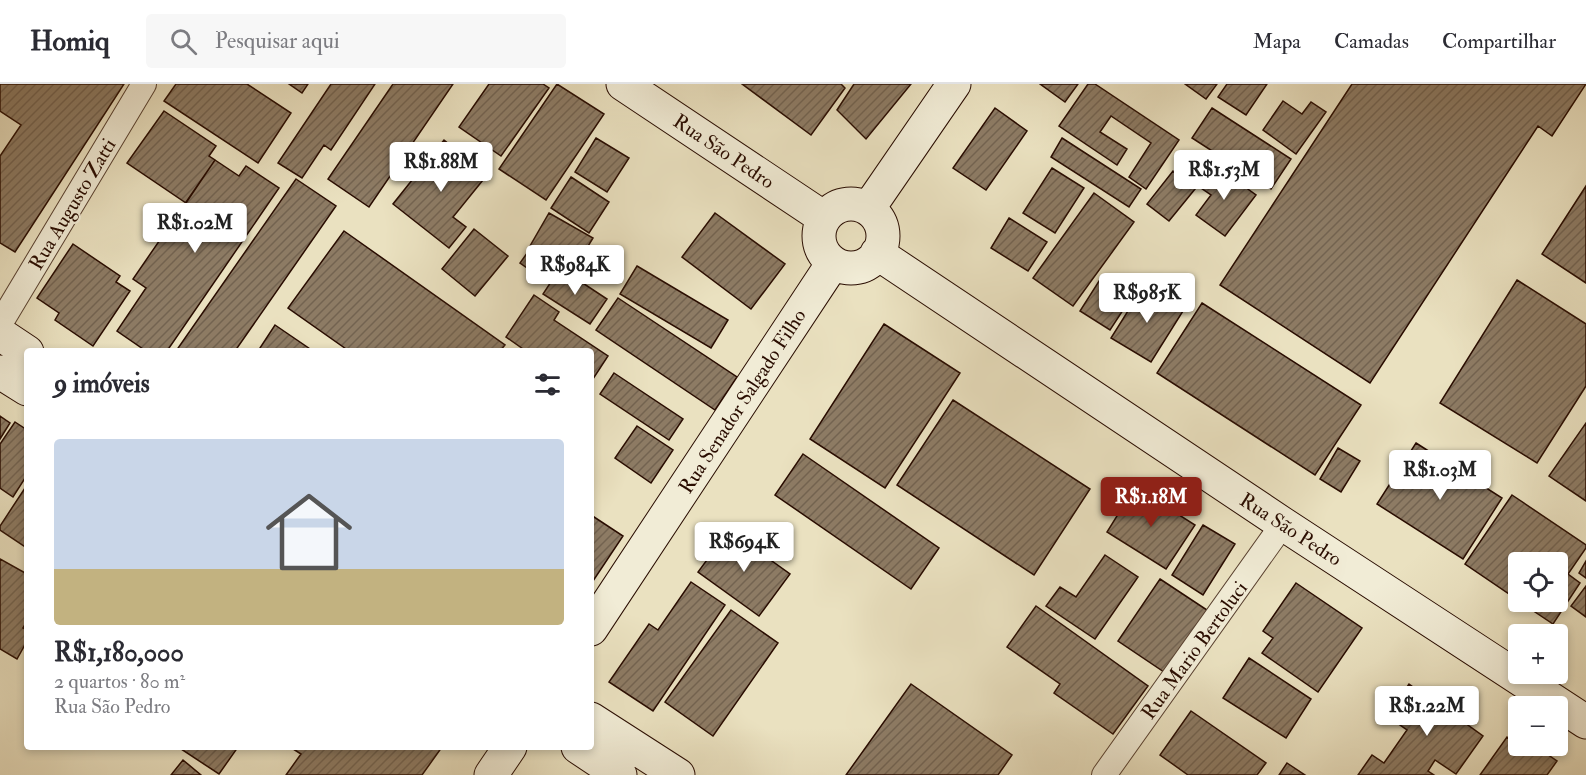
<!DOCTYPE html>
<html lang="pt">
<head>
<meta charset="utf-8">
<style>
	:root { --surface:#fff; --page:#f7f7f7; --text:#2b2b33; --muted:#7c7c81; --line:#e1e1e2; --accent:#8f2418 }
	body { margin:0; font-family:"IM FELL Double Pica",serif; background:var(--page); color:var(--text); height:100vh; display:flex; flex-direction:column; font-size:22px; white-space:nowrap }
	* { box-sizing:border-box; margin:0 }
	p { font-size:20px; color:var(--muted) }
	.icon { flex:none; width:33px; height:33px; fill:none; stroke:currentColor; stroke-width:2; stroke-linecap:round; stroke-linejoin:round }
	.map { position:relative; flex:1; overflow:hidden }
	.side { position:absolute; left:24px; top:264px; width:570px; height:402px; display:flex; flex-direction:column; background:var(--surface); border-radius:6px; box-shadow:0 3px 9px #0003 }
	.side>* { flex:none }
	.controls { position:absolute; left:1508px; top:468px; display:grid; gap:12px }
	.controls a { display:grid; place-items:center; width:60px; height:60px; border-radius:6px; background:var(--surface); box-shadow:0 3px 9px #0003; font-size:30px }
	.price { position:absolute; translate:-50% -51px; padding:0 14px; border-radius:6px; background:#fff; color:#222; font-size:20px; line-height:39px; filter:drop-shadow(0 2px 3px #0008) }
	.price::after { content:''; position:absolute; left:50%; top:36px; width:18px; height:14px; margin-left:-9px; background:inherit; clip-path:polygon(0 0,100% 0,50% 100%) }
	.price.current { background:var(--accent); color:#fff }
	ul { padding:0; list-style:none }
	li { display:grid; align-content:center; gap:12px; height:318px; padding:0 30px }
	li+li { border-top:2px solid var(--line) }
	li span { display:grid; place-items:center; height:186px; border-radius:6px; color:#555 }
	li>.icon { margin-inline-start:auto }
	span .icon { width:108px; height:108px; fill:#fffc; stroke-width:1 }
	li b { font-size:26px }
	h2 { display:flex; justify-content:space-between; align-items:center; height:72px; padding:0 30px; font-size:26px }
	header { display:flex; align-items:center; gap:36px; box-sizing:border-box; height:84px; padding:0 30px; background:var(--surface); border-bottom:2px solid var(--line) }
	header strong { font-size:28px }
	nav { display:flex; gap:33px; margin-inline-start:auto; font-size:21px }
	.search { width:420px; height:54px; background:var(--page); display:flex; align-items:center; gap:15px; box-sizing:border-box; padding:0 21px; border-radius:6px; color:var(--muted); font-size:22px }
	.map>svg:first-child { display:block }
	.building { fill:url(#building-hatch); stroke:#290c00; stroke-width:1.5 }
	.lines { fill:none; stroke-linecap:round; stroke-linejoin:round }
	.street-casing { stroke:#594130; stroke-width:26 }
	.secondary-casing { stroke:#290c00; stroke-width:35 }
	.street { stroke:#f1ecd6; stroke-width:24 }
	.secondary { stroke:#f1ecd6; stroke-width:33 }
	.labels { text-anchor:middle; stroke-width:4.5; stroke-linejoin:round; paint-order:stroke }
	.street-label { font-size:20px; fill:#290c00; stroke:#f1ecd6 }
</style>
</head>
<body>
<header>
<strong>Homiq</strong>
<div class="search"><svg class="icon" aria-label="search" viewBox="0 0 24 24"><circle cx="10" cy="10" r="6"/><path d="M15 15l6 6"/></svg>Pesquisar aqui</div>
<nav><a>Mapa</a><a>Camadas</a><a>Compartilhar</a></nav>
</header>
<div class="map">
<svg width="1586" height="691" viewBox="0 0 1586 691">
	<defs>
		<pattern id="building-hatch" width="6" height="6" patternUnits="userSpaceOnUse" patternTransform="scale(1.5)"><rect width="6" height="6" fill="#8d7b64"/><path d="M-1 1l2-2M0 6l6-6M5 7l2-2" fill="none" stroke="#736350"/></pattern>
	</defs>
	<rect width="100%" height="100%" fill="#eae1c0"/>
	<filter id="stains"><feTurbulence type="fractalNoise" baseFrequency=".00333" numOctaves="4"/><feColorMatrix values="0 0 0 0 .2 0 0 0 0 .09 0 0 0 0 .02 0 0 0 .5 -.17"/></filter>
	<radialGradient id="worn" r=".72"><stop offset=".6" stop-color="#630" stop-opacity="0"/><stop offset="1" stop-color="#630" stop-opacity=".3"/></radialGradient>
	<path class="building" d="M0,0H124L15,168L0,159V72L21,41L0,27Z
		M176,0H247L291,29L258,79L164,17Z
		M289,0H308L302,9Z
		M331,0H375L331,66L324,61L302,94L278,79Z
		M393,0H453L369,123L328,95Z
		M489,0H543L549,4L501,72L459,43Z
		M557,0L604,30L546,116L499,85Z
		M742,0H841L845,4L811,51Z
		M854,0H911L866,55L837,26Z
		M1040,0H1078L1065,18Z
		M1088,0H1095L1179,56L1146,105L1129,93L1151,59L1111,32L1100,48L1127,65L1117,81L1059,42Z
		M1185,0H1217L1206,15Z
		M1227,0H1267L1246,31L1218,13Z
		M1352,0H1586L1552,52L1538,42L1370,299L1220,201Z
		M1283,17L1302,30L1311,18L1326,28L1296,70L1263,46Z
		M995,24L1027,47L986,106L953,84Z
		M1212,24L1291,75L1271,105L1192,54Z
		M164,27L216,62L209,72L215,76L186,119L127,79Z
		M596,54L629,74L607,108L575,88Z
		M1062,54L1141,105L1129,123L1051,73Z
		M444,56L487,91L453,133L466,143L449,164L393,120Z
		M215,76L239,92L246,82L279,104L167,267H146L117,247L146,204L133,195Z
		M1216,82L1256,111L1225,152L1196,131L1211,111L1201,104Z
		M1052,84L1084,104L1055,149L1023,129Z
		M1173,87L1195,105L1169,137L1147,120Z
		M571,93L609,118L589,149L551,124Z
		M296,95L336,122L235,267H176Z
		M1586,102V199L1542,170Z
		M1094,109L1134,138L1073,222L1033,194Z
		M549,129L593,154L573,187L530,162Z
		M715,129L785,180L751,225L682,173Z
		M1009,134L1047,158L1028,187L991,164Z
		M474,145L508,172L475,212L442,185Z
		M344,147L505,261L500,267H349L288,224Z
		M73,160L120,192L116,198L130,207L93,262L55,236L59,229L37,214Z
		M530,165L552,182L543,195L520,179Z
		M637,182L728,236L711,264L620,210Z
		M560,184L607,215L590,240L543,210Z
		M1101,194L1131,214L1110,246L1080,227Z
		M1517,196L1586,240V302L1537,379L1440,319Z
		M1143,203L1183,227L1151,278L1111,254Z
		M534,211L559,228L554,236L608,272L591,298V267H526L506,253Z
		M618,214L737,293L715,326L596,246Z
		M1202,219L1361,321L1315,391L1157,289Z
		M884,240L960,289L885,404L810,355Z
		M275,241L313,267H258Z
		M614,289L683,335L669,356L600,310Z
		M953,316L1090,405L1034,491L897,401Z
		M0,332L10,339L0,355Z
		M15,338L27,346V391L13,413L0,404V360Z
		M1586,339V417L1549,392Z
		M637,342L673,366L651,399L615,374Z
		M1416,359L1502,414L1463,475L1377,420Z
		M1338,364L1360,377L1341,408L1320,395Z
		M803,370L939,464L911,505L775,411Z
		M27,401V464L0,446V442Z
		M1135,403L1195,441L1166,485L1107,448Z
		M1512,411L1586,461V464L1568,490L1580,499L1553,540L1520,518H1557V478H1518V516L1465,480Z
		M591,431L623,452L591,500Z
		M1203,441L1235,460L1203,511L1172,491Z
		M729,446L790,490L759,532L698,488Z
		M1105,471L1138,493L1095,555L1046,522L1060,503L1076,513Z
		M0,475L27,490V537L23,544L27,546V557L17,575L0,565Z
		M1586,477V494L1579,489Z
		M1160,495L1210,528L1167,590L1118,557Z
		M691,498L725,521L653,627L609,598L649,540L658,546Z
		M1296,499L1362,544L1318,608L1262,569L1273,554L1263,547Z
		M1586,502V533L1571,522Z
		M1036,522L1148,602L1113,650L1054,609L1060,600L1007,563Z
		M731,526L778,559L713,652L665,618Z
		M1249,574L1311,615L1286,654L1223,614Z
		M911,600L1012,671L998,691H846Z
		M1409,600L1437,620L1445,609L1468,625L1461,636L1483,652L1456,690L1435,676L1428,687L1434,691H1358L1372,671L1384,679L1407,646L1387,632Z
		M1191,627L1266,679L1257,691H1188L1160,671Z
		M1507,653L1518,662H1535L1557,677L1547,691H1480Z
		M178,663H238L219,690Z
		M290,663H442L422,691H286L301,670Z
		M183,676L201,691H171Z
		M1287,679L1305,691H1279Z"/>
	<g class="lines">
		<defs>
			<path id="street" d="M0,240L144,0
				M1104,691L1283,440"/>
			<path id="secondary" d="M623,0L824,134
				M819 152a32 32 0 1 1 64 0a32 32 0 1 1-64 0Z
				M868,125L954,0
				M877,169L1283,440L1586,638
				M0,250L27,268
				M0,288L27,305
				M591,545L833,179
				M591,635L678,691
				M578,663L620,691
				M491,691L510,663"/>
		</defs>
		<use href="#street" class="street-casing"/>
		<use href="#secondary" class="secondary-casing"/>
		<use href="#street" class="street"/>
		<use href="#secondary" class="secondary"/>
	</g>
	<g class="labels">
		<g class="street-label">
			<text transform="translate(724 67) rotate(34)" y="7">Rua São Pedro</text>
			<text transform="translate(72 120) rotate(-59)" y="7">Rua Augusto Zatti</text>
			<text transform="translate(742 317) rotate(-57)" y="7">Rua Senador Salgado Filho</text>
			<text transform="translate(1291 445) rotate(33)" y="7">Rua São Pedro</text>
			<text transform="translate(1194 566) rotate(-54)" y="7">Rua Mario Bertoluci</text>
		</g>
	</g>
	<rect width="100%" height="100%" filter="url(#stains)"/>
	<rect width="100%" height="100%" fill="url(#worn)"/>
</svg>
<div class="controls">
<a><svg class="icon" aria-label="locate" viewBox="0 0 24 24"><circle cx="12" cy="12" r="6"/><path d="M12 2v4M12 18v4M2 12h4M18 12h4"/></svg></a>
<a>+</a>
<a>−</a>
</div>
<b class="price" style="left:441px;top:109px">R$1.88M</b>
<b class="price" style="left:1224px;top:117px">R$1.53M</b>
<b class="price" style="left:195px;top:170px">R$1.02M</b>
<b class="price" style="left:575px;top:212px">R$984K</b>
<b class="price" style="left:1147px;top:240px">R$985K</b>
<b class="price" style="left:1440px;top:417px">R$1.03M</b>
<b class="price current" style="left:1151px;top:444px">R$1.18M</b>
<b class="price" style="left:744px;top:489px">R$694K</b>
<b class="price" style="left:1427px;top:653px">R$1.22M</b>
<section class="side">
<h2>9 imóveis<svg class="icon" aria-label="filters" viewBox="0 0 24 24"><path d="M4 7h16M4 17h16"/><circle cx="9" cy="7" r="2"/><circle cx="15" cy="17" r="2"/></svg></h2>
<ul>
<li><span style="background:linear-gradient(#c9d6e8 70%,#c2b280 0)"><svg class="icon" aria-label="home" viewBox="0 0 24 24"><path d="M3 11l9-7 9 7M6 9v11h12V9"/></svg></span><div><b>R$1,180,000</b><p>2 quartos · 80 m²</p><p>Rua São Pedro</p></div></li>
</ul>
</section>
</div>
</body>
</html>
